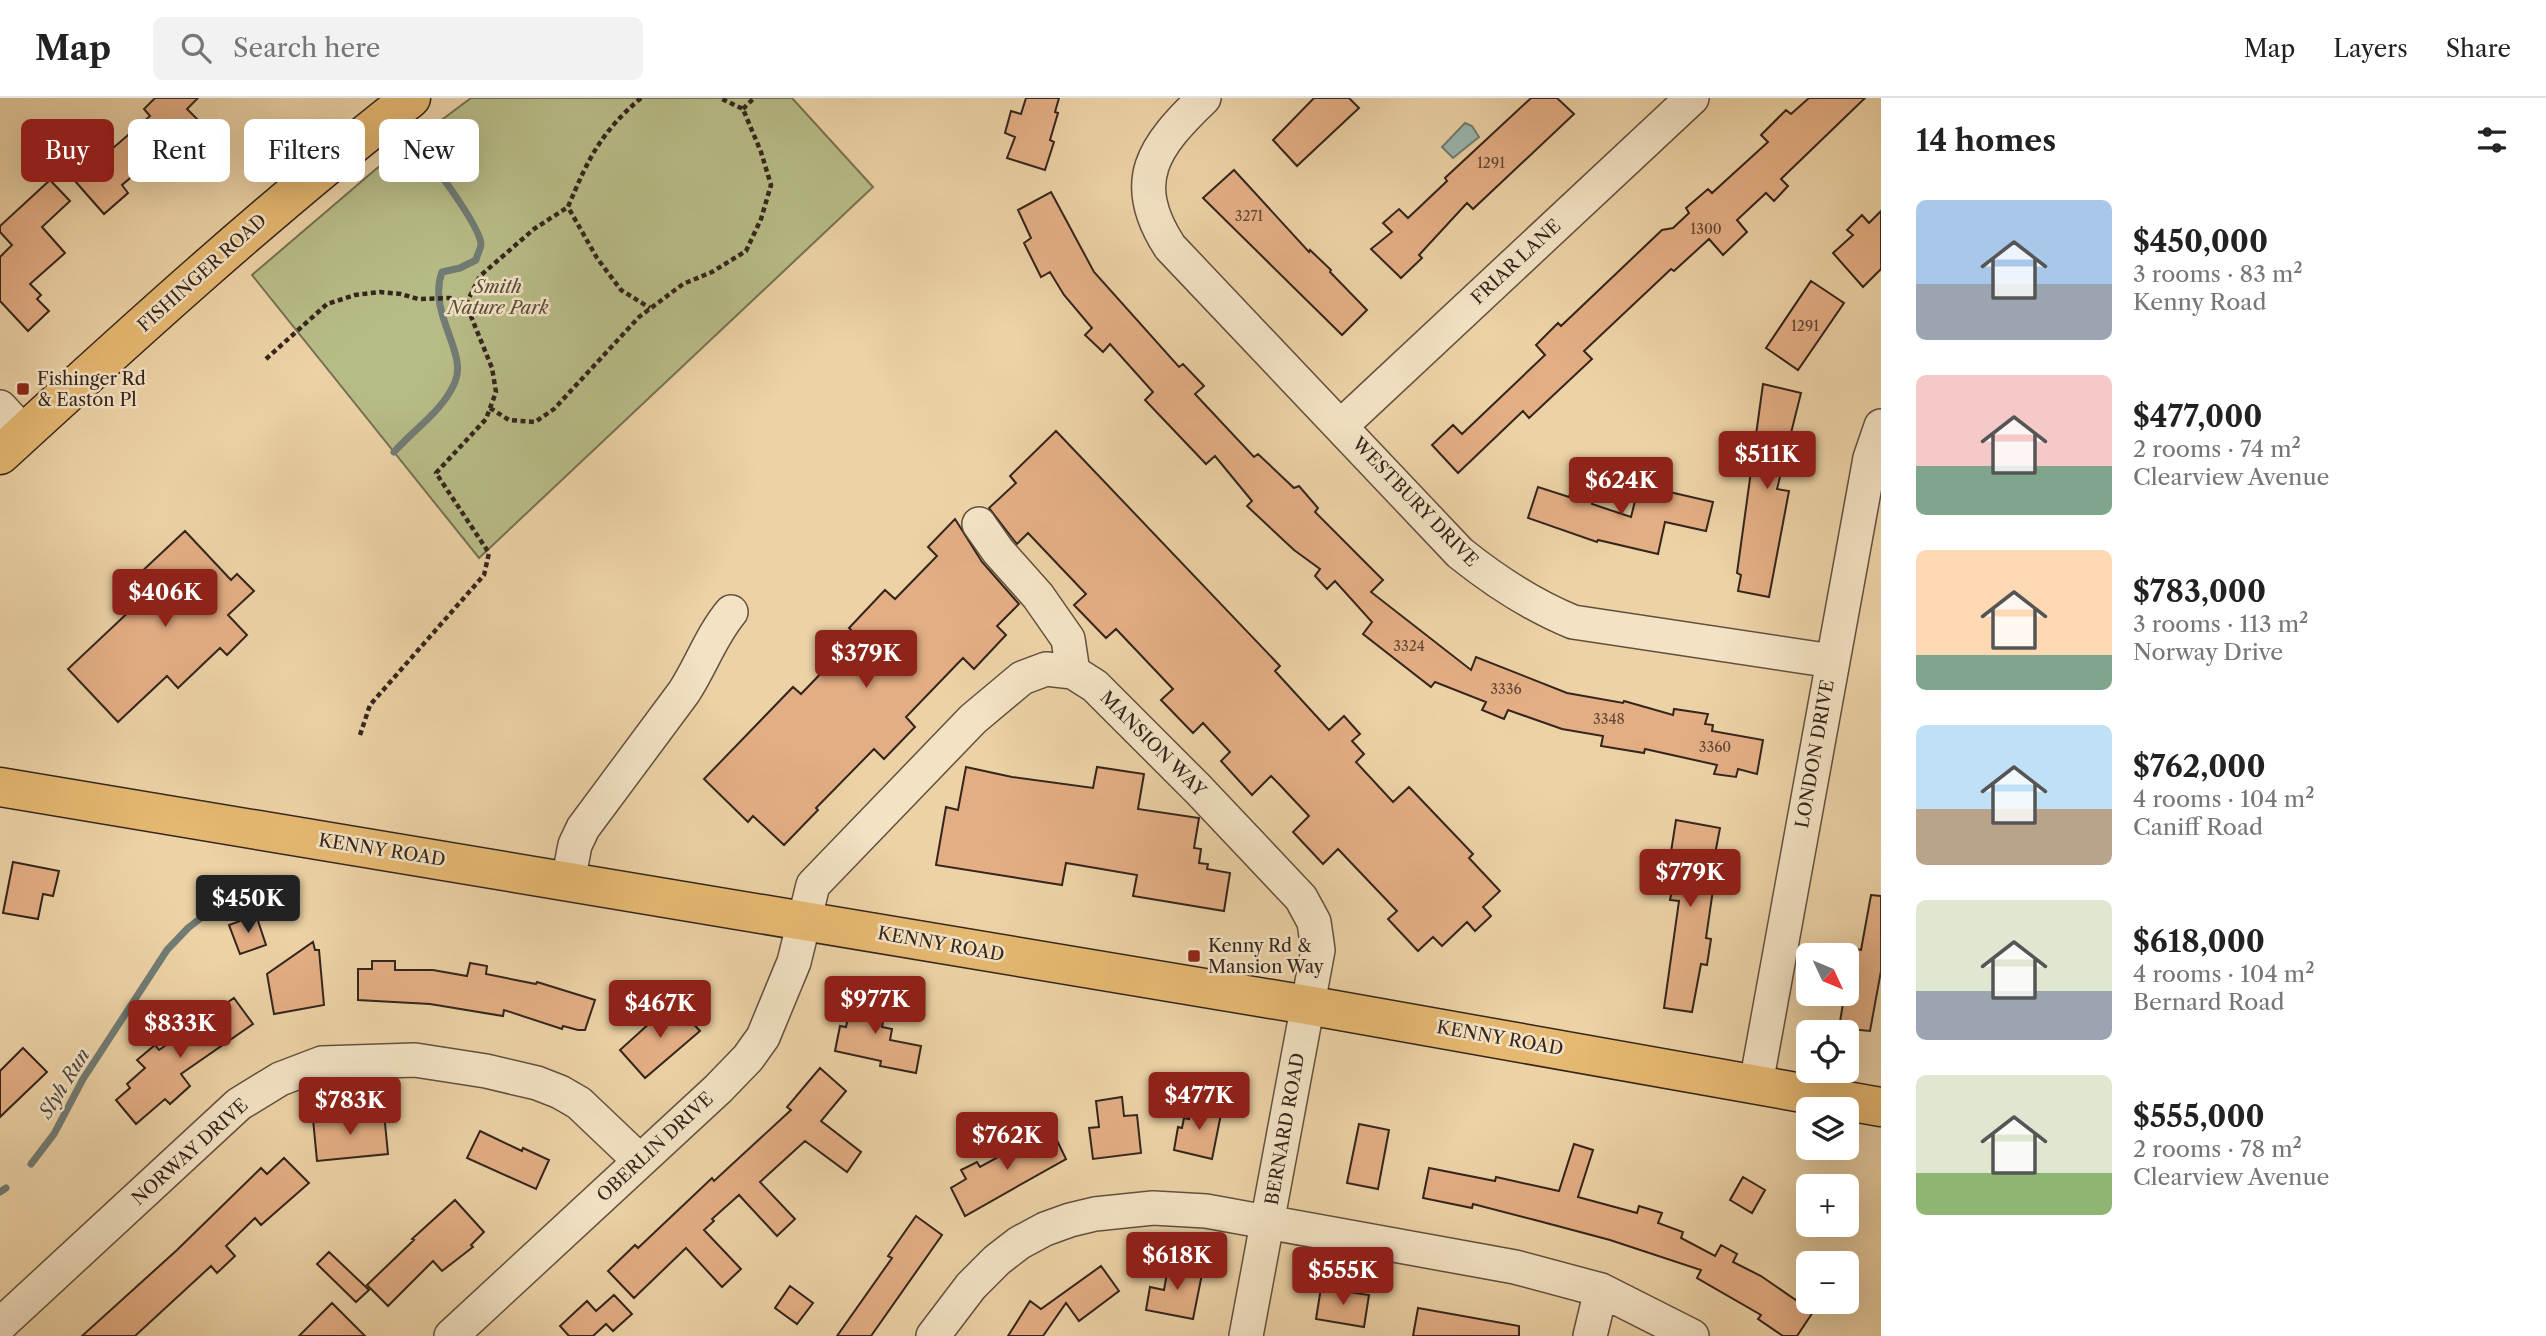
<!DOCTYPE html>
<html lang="en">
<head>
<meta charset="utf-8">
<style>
	:root { --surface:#fff; --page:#f2f2f2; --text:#222; --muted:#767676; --line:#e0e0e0; --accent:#8f2418 }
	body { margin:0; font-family:"Libre Caslon Text",serif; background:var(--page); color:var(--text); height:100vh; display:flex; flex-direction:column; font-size:26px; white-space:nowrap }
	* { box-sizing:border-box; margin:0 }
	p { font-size:23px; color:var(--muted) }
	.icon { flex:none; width:38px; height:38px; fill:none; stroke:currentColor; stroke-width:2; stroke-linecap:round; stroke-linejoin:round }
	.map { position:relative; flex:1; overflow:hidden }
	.panel { display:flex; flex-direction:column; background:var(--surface); width:665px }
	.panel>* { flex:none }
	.hud { position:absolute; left:21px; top:21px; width:665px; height:63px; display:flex; gap:14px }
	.needle { width:46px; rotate:134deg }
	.fabs { position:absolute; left:1796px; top:845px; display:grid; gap:14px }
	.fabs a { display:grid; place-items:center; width:63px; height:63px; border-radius:10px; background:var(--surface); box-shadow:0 7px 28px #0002; font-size:35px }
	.price { position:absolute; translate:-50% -60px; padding:0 16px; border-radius:7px; background:var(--accent); color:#fff; font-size:23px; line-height:46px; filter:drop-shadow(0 2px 4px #0008) }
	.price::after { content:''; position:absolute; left:50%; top:42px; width:21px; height:16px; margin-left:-10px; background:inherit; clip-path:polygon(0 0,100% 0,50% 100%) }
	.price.current { background:#222; color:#fff }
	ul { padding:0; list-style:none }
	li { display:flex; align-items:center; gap:21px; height:175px; padding:0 35px }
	li span { display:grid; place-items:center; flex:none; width:196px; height:140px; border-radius:10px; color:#555 }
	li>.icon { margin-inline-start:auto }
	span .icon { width:84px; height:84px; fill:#fffc; stroke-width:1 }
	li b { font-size:30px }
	h2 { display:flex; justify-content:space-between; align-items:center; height:84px; padding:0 35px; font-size:30px }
	.chip { padding:0 24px; border-radius:10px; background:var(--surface); box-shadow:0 7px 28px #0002; font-size:24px; line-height:63px }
	.chip.current { background:var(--accent); color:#fff }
	header { display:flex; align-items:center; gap:42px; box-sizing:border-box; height:98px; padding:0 35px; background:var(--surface); border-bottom:2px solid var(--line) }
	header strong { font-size:33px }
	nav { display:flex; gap:38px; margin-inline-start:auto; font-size:24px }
	.search { width:490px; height:63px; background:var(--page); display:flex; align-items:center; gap:18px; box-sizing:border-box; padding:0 24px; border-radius:10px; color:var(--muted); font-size:26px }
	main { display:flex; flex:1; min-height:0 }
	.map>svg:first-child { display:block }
	.green { fill:#b7bc87; stroke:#767052; stroke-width:2 }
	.water { fill:#9ab6af; stroke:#717c75; stroke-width:2 }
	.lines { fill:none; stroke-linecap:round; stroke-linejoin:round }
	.stream { stroke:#717c75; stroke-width:7 }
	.building { fill:#e4ae84; stroke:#34251d; stroke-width:2 }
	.minor-casing { stroke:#62503f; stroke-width:36 }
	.major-casing { stroke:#34251d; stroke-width:41 }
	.path { stroke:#34251d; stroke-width:4.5; stroke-dasharray:5 3.5; stroke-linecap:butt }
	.minor { stroke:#f3e2c4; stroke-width:33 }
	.major { stroke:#e6b972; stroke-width:38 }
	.poi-dot { fill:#8f2418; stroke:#f3e2c4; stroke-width:2.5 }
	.labels { text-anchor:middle; stroke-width:5; stroke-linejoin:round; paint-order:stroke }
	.number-label { font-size:14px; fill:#604737 }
	.street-label { font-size:18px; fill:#34251d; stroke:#f3e2c4 }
	.park-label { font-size:18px; font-style:italic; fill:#554b38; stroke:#f3e2c4 }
	.poi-label { font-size:18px; fill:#34251d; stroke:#f3e2c4; text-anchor:start }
	.water-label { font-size:19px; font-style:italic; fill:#4e4942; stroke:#f3e2c4 }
</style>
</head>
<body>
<header>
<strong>Map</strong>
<div class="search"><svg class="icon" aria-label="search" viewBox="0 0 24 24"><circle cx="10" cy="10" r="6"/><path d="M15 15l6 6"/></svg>Search here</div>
<nav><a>Map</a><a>Layers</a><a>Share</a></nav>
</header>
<main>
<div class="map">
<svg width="1881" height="1238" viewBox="0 0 1881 1238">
	<rect width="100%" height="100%" fill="#ecd2a5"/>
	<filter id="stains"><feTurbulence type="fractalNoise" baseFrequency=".00286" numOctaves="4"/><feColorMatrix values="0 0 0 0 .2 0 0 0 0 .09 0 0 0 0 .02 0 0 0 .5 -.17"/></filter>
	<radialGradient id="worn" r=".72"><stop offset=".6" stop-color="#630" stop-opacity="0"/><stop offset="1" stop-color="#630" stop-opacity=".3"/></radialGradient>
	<path class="green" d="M471,0H792L873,89L479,460L252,177L376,71Z"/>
	<path class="water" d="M1465,25L1472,28L1479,39L1453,60L1442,49Z"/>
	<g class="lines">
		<path class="stream" d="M394,354C414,331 443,313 455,284C468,254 427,215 442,174L460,170L476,162C477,157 481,150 481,146C480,127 427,58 414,42
			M31,1066L54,1036L83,981L167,852L188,830L206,816L214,799L216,783
			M0,1094L6,1090"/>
	</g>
	<path class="building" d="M155,0H198L187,11L203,27L179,49L174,43L122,87L128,95L104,116L75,83L150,18L144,11Z
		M1026,0H1059L1055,14L1058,15L1050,42L1054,44L1045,72L1007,60L1015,39L1005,35L1011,13L1021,16Z
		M1314,0H1349L1359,10L1297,68L1273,42Z
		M1531,0H1557L1574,16L1473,111L1467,105L1419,157L1422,160L1401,180L1371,151L1392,134L1383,125L1399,111L1408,120L1447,83L1445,80Z
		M1809,0H1865L1781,81L1788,88L1774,103L1766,95L1737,122L1747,134L1723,157L1709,141L1674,173L1671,171L1584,253L1592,261L1529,320L1523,313L1458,375L1432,347L1453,327L1462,336L1545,257L1536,247L1558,225L1561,228L1662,132L1673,130L1689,115L1686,110L1708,91L1712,95L1768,44L1761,37L1786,12L1791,16Z
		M1234,72L1309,154L1310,152L1331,172L1330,174L1367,212L1342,237L1203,100Z
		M50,82L70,103L42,129L65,155L30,186L41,197L37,201L49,213L28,233L0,203V159L12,147L0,134V128Z
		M1051,94L1094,174L1179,269L1183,266L1204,288L1195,296L1254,359L1258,356L1294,390L1299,388L1318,410L1315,414L1383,482L1371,494L1471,572L1476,559L1567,595L1623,605L1624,603L1673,617L1674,611L1708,616L1705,626L1713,627L1712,633L1763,642L1757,676L1738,671L1736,679L1714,676L1717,667L1645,651L1644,655L1601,648L1603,638L1562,631L1508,612L1504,621L1482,612L1486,604L1435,584L1431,589L1363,536L1372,524L1335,483L1327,491L1315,478L1320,471L1294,452L1247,408L1252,403L1215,358L1206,366L1145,302L1153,294L1110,246L1103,254L1085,237L1092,230L1064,197L1050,174L1041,179L1024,145L1031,140L1018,112Z
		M1881,113V171L1863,189L1833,155L1853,137L1847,132L1862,117L1869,125Z
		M1811,183L1844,205L1798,272L1766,250Z
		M1763,286L1801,295L1777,391L1789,393L1769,499L1738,493L1741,477L1737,475Z
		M1056,333L1280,568L1275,573L1329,632L1344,618L1360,636L1352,643L1364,656L1356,664L1393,704L1409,689L1473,756L1469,760L1500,793L1483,809L1491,818L1475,833L1467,824L1442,848L1433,839L1418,853L1388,821L1397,813L1338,751L1323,766L1293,734L1309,718L1278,685L1271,678L1252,697L1221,663L1230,654L1203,625L1193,635L1161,602L1173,591L1116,531L1106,540L1074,507L1086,496L1028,435L1017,446L1013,441L989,410L1016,385L1010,378Z
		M1639,387L1713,404L1706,433L1665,424L1658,456L1598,442L1597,444L1528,420L1538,389L1569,399L1572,390L1595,398L1592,406L1631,419Z
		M955,421L982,464L1019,506L997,528L1006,537L974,571L963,560L906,619L915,629L884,661L874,651L816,710L818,712L784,747L753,718L748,724L704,681L793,589L801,596L857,538L849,530L885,492L895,501L937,458L928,449Z
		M185,433L231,482L237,476L254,493L228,517L247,537L227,557L220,550L178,590L167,578L118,624L68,571L152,492L138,477Z
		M966,669L1012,679L1093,690L1097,669L1144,676L1138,711L1199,720L1194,750L1201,751L1199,765L1208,766L1207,771L1230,775L1224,813L1133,798L1137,777L1066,765L1062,787L936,767L946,709L958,712Z
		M1676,722L1720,730L1711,777L1715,778L1706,840L1711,841L1707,867L1701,866L1692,914L1664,910L1679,803L1670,802L1675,778L1664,775L1665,752L1671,754Z
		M13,764L59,773L53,798L43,796L38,821L3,815Z
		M1871,797L1881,798V873L1870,933L1839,930L1852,850L1861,852Z
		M256,817L266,847L240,856L229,827Z
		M313,844L315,852H319L324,907L274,916L267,876Z
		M372,863H395V872H433L467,878L470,865L487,868L486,876L536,886L537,884L595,902L585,932H578L563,928L562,931L504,912L503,918L430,906L358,902V871H372Z
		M853,895L887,902L882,929L892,931L890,942L921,948L916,975L880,968L881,963L835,953L840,928L846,929Z
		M234,900L253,926L181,976L190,988L170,1006L165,1001L136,1026L116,1002L130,990L127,986L145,970L137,962L155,947L159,952Z
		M673,904L700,933L645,980L620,952Z
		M23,950L47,974L0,1019V973Z
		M820,970L846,993L821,1023L861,1054L847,1074L805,1043L760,1084L795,1121L777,1138L739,1097L712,1121L714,1123L704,1132L741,1171L722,1189L686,1150L634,1200L608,1173L635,1147L638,1150L712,1080L714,1083L791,1012L787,1009Z
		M1122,999L1124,1018L1137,1017L1141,1055L1093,1061L1089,1030L1099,1029L1096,1003Z
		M1192,1006L1222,1011L1212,1061L1174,1052L1178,1029L1182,1030L1184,1020L1189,1021Z
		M384,1015L388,1056L317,1063L313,1021Z
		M1359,1026L1389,1032L1378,1091L1347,1085Z
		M1051,1030L1066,1061L965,1118L951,1090L966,1081L961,1072L977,1064L980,1069Z
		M480,1033L522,1053L523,1050L549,1062L536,1091L467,1060Z
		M1574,1046L1593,1052L1578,1099L1637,1115L1639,1108L1662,1115L1658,1125L1683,1134L1681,1140L1715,1158L1721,1147L1737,1156L1733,1164L1761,1178L1813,1214L1797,1238H1783L1758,1221L1761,1217L1697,1180L1701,1172L1610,1142L1535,1122L1473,1106L1472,1110L1423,1100L1429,1070L1495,1083L1496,1079L1559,1093Z
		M284,1060L309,1085L261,1127L255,1120L226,1148L235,1158L217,1175L211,1168L135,1238H82L177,1152L261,1070L267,1076Z
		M1743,1079L1765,1092L1752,1115L1730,1102Z
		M455,1102L484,1134L471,1147L473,1149L442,1173L433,1163L388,1208L367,1187L414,1142L412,1141Z
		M916,1118L942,1137L871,1238H837L892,1160L888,1158Z
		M329,1154L369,1192L356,1204L317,1166Z
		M1169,1164L1203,1171L1193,1221L1146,1212L1150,1189L1164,1192Z
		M1101,1168L1119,1193L1079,1223L1066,1205L1043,1238H1008L1030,1203L1041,1211Z
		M790,1188L813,1205L797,1226L775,1210Z
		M1321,1190L1369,1197L1364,1229L1316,1221Z
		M614,1197L632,1216L613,1233L606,1226L593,1238H569L560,1228L587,1203L596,1213Z
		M332,1205L365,1238H299Z
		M1418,1210L1519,1228V1238H1413Z"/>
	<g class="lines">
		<defs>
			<path id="minor" d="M1204,0C1154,48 1127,83 1170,149L1460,455C1495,483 1531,507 1573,524L1832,563
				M0,309L24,335
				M1341,328L1692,0
				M979,426L998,453L1038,498L1068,541L1073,574
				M568,783L575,747L583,730L684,594C701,568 711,538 731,514
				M1756,986L1870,360L1881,328
				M0,1227L239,1006L280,981L322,965L415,962L486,973L537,985L560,994L579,1005L640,1063
				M451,1238L718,991L748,960L763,939L794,864L813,787L973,621L1022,580L1046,571L1073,574L1095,588L1198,691L1301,800L1314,824L1318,852L1246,1238
				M933,1238L971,1188L997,1162L1019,1145L1045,1131L1070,1122L1095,1116L1153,1110L1206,1113L1515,1169L1601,1192L1692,1238
				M1590,1238L1601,1192"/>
			<path id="major" d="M0,357C134,234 268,112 411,0
				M0,689L1307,907L1881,1009"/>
		</defs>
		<use href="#minor" class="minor-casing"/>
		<use href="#major" class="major-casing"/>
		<path class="path" d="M641,0C601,34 588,61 568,109L597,160L621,192L650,210
			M743,11L754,0
			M266,261L327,206L355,197L380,194L401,196L418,201L450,200L466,206
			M490,310L509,322L535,324L554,311L639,219L683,186L712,174L746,153L761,121L771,87L761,54L743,11L720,0
			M360,637L370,607L484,477L489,455L436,375L486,321L496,294L492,270L466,206L480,178L534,131L568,109
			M1842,896L1844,897"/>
		<use href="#minor" class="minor"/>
		<use href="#major" class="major"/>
	</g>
	<g class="poi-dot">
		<rect x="16" y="284" width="14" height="14" rx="3.5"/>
		<rect x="1187" y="851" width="14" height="14" rx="3.5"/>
	</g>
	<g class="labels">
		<g class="number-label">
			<text x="1491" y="70">1291</text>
			<text x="1249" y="123">3271</text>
			<text x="1706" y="136">1300</text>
			<text x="1805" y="233">1291</text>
			<text x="1409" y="553">3324</text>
			<text x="1506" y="596">3336</text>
			<text x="1609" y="626">3348</text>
			<text x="1715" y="654">3360</text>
		</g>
		<g class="street-label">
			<text transform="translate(1516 164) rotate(-43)" y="6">FRIAR LANE</text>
			<text transform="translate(202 175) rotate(-42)" y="6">FISHINGER ROAD</text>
			<text transform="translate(1415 404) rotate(46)" y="6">WESTBURY DRIVE</text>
			<text transform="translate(1153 646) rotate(45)" y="6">MANSION WAY</text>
			<text transform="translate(1815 656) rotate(-80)" y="6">LONDON DRIVE</text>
			<text transform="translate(382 752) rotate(9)" y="6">KENNY ROAD</text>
			<text transform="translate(941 846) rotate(10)" y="6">KENNY ROAD</text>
			<text transform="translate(1500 940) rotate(10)" y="6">KENNY ROAD</text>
			<text transform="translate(1285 1031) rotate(-80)" y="6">BERNARD ROAD</text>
			<text transform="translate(655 1049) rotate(-43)" y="6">OBERLIN DRIVE</text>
			<text transform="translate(190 1054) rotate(-42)" y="6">NORWAY DRIVE</text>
		</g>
		<g class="park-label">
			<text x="498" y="195">Smith<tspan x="498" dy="21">Nature Park</tspan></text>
		</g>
		<g class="poi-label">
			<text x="37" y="287">Fishinger Rd<tspan x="37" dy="21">&amp; Easton Pl</tspan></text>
			<text x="1208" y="854">Kenny Rd &amp;<tspan x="1208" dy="21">Mansion Way</tspan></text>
		</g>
		<g class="water-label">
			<text transform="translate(64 985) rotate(-58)" y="7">Slyh Run</text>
		</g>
	</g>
	<rect width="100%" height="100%" filter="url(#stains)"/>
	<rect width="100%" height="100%" fill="url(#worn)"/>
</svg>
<div class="fabs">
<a><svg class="needle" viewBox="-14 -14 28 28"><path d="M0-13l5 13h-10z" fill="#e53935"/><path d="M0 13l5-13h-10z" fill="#767676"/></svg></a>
<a><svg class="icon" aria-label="locate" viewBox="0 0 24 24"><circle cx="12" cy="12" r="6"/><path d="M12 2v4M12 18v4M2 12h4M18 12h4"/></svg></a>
<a><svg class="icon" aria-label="layers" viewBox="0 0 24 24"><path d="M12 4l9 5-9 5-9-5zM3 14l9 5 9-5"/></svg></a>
<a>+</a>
<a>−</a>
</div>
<b class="price" style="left:1767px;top:393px">$511K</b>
<b class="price" style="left:1621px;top:419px">$624K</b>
<b class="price" style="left:165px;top:531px">$406K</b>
<b class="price" style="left:866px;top:592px">$379K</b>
<b class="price" style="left:1690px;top:811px">$779K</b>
<b class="price current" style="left:248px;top:837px">$450K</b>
<b class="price" style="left:875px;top:938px">$977K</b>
<b class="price" style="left:660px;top:942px">$467K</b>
<b class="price" style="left:180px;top:962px">$833K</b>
<b class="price" style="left:1199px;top:1034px">$477K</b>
<b class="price" style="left:350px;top:1039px">$783K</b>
<b class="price" style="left:1007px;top:1074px">$762K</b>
<b class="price" style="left:1177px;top:1194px">$618K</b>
<b class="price" style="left:1343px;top:1209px">$555K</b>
<div class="hud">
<a class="chip current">Buy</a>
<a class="chip">Rent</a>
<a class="chip">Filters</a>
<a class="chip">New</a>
</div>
</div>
<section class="panel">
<h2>14 homes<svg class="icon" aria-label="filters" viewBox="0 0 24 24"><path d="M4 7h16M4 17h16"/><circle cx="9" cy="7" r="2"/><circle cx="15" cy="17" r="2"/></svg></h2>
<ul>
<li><span style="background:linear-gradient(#a9c7e8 60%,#9aa5b1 0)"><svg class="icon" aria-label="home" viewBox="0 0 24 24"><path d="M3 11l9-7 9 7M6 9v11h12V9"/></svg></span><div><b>$450,000</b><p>3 rooms · 83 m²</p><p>Kenny Road</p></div></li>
<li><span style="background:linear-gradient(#f6c9c9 65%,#7fa58c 0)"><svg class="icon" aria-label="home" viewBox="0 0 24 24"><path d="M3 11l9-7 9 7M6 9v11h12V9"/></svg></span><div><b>$477,000</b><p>2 rooms · 74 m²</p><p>Clearview Avenue</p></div></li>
<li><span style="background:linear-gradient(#ffd9b3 75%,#7fa58c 0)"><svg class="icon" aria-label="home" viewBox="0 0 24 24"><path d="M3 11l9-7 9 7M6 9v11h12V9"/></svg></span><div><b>$783,000</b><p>3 rooms · 113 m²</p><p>Norway Drive</p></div></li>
<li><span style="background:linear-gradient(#bfe0f5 60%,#b9a48a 0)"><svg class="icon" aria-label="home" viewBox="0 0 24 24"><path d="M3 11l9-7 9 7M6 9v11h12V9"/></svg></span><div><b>$762,000</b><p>4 rooms · 104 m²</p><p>Caniff Road</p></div></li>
<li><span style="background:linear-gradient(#dfe7d0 65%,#9aa5b1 0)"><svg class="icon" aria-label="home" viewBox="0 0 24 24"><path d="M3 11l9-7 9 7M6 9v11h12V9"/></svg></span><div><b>$618,000</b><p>4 rooms · 104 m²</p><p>Bernard Road</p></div></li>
<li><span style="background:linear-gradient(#dfe7d0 70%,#8fb573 0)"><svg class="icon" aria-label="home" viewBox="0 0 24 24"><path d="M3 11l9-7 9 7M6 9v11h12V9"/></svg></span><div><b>$555,000</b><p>2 rooms · 78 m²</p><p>Clearview Avenue</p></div></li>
</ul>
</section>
</main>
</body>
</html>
